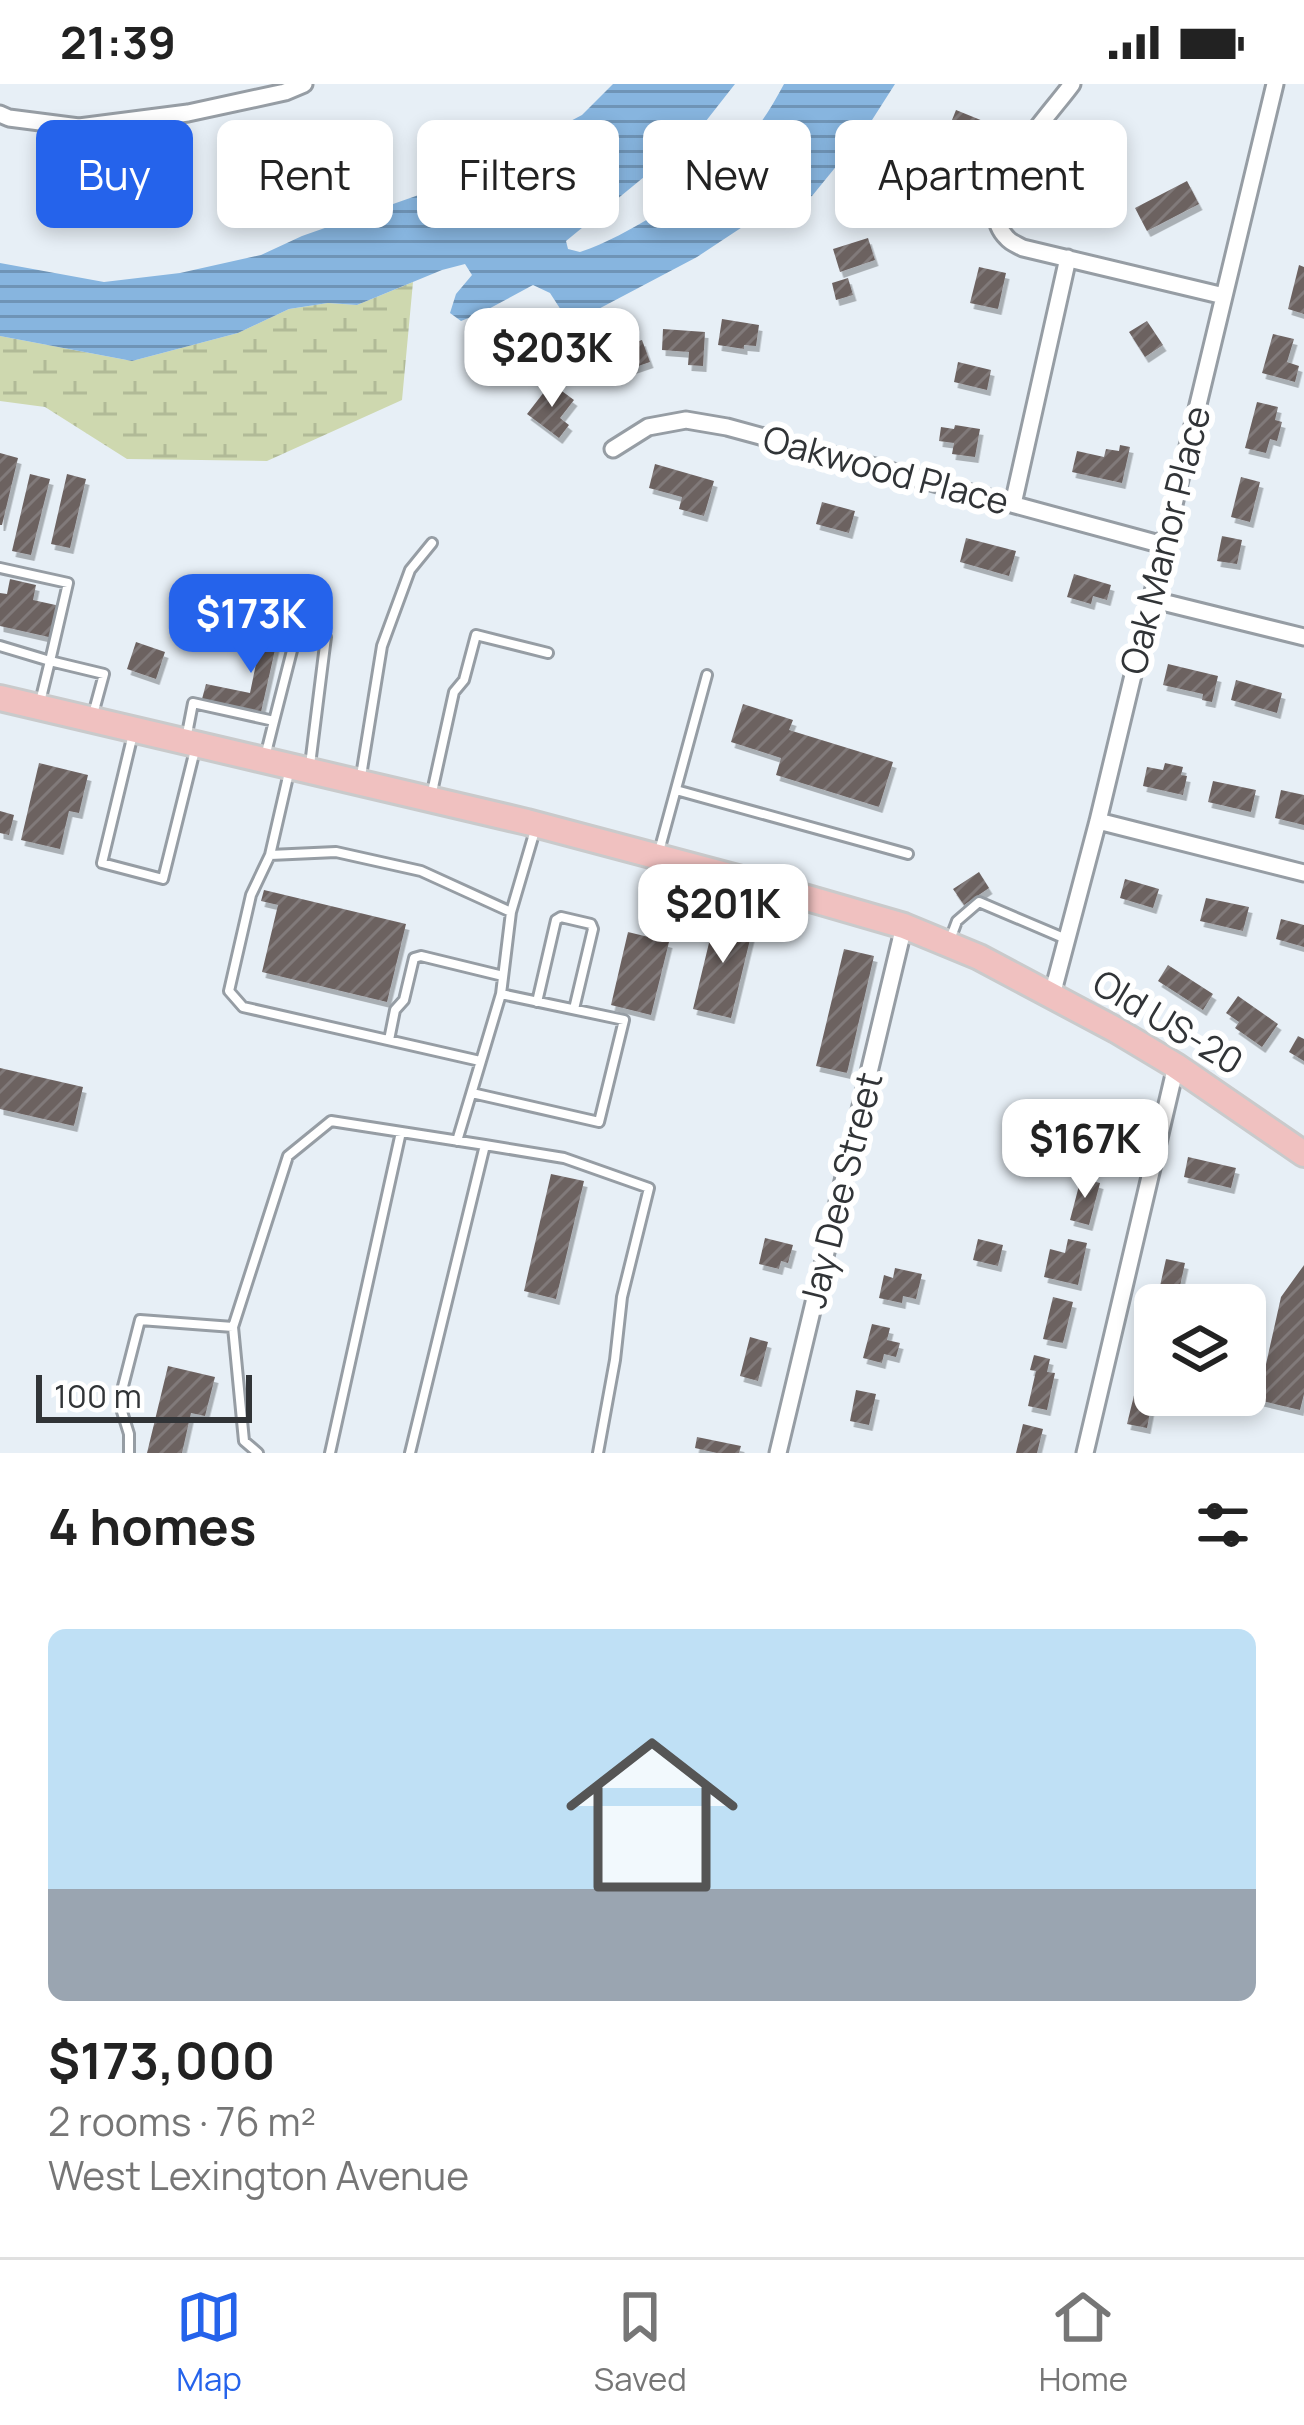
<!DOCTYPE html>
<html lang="en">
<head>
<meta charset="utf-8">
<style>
	:root { --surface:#fff; --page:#f2f2f2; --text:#222; --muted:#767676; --line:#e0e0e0; --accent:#2563eb }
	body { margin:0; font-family:Manrope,sans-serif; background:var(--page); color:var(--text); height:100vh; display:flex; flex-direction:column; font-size:45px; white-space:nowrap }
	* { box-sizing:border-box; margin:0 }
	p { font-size:39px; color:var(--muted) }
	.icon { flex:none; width:66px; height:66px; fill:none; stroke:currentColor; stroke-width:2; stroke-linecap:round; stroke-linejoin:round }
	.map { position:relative; height:1369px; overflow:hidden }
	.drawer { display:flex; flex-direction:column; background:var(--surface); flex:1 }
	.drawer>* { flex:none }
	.banner { position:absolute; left:36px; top:36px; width:1233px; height:108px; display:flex; gap:24px }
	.fabs { position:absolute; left:1134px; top:1200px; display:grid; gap:24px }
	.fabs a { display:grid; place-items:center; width:132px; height:132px; border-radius:18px; background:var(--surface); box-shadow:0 6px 18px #0003; font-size:60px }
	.scale { position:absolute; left:36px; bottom:30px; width:216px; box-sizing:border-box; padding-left:12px; border:6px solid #313437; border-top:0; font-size:33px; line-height:42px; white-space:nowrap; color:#313437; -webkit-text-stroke:9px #fff; paint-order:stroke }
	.price { position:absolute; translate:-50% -102px; padding:0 27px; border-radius:24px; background:#fff; color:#222; font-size:39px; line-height:78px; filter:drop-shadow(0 3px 6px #0008) }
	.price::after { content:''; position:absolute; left:50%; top:72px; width:36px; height:27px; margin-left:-18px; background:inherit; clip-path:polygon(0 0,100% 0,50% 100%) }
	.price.active { background:var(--accent); color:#fff }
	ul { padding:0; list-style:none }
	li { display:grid; align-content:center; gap:24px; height:636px; padding:0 48px }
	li+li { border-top:3px solid var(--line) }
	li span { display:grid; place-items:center; height:372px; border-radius:18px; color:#555 }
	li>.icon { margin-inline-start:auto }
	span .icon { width:216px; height:216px; fill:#fffc; stroke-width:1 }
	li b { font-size:51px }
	h2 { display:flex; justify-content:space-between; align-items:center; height:144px; padding:0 48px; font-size:51px }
	.tag { padding:0 42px; border-radius:18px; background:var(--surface); box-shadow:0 6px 18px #0003; font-size:42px; line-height:108px }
	.tag.active { background:var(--accent); color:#fff }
	.status { display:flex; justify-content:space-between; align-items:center; height:84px; padding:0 60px; background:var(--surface); direction:ltr }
	.status svg { height:33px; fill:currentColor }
	.dock { display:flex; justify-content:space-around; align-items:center; height:168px; border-top:3px solid var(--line); background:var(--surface); font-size:33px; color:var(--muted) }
	.dock a { display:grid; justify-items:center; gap:6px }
	.dock .active { color:var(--accent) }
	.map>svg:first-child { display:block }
	.wetland { fill:url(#wetland-marsh) }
	.water { fill:url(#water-rules) }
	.building { fill:url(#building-hatch); filter:url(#shadow) }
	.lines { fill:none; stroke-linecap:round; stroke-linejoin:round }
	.service-casing { stroke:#969da4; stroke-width:14 }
	.minor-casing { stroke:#969da4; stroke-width:21 }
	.primary-casing { stroke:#c9cacb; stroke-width:30 }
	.service { stroke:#fff; stroke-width:8 }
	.minor { stroke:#fff; stroke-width:15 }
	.primary { stroke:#f0c1c0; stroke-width:24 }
	.labels { text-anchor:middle; stroke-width:12; stroke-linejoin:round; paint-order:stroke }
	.street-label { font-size:36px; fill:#313437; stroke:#fff }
</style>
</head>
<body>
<div class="status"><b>21:39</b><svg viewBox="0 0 49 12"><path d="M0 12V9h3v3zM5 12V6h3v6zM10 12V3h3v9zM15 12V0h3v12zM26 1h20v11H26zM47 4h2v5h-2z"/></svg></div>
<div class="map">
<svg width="1304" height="1369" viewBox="0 0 1304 1369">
	<defs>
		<pattern id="wetland-marsh" width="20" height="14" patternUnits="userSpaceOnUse" patternTransform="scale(3)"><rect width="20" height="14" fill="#ced8af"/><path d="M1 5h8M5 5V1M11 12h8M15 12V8" fill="none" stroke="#b1ba97"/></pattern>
		<pattern id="water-rules" width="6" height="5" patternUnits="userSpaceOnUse" patternTransform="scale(3)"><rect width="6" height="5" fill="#87b5df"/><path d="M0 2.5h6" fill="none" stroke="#6f94b6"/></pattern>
		<pattern id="building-hatch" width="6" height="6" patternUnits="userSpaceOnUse" patternTransform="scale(3)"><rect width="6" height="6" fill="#6c6261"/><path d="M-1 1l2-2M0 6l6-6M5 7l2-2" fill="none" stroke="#817a7a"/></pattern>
		<filter id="shadow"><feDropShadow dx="3.5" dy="6" stdDeviation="0" flood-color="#0004"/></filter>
	</defs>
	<rect width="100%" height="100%" fill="#e7eff6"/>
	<path class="wetland" d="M413,198L402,316L267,377L127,375L45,323L0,317V252L132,277L238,249L289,225L328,219L357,221Z"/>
	<path class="water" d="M613,0H735L684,65L644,93L566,157L568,165L580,168C607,159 631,145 655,131C715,96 752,61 784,0H895L865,47L812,112L762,130L697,173L570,240L550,209L533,201L481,229L461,237L450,229L456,210L472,191L465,180L442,186L357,221L328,219L289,225L238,249L132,277L0,252V179L104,198L180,189L261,171L302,152L450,100L582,31Z"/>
	<path class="building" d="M956,26L988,39L967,83L930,69L939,45L955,51L959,39L952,36Z
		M921,90L945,100L933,128L924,124L920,133L897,123L909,94L918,98Z
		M1187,97L1199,120L1147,147L1135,124Z
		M868,154L875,176L840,188L833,165Z
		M1299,181L1304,183V230L1288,225Z
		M979,183L1006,189L998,225L970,219Z
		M848,194L853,211L836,216L832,199Z
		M722,235L759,241L756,262L744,261V265L718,261Z
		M1147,237L1163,261L1145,273L1129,248Z
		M663,245L705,248L703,282L688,281L689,268L662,266Z
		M1273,250L1294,255L1287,278L1299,282L1295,298L1262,289Z
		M612,255L616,265L642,256L650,278L606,293L595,261Z
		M958,278L991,286L987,306L954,298Z
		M551,299L574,316L560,334L569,341L559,354L527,330Z
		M1257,318L1278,323L1275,336L1282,338L1277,357L1270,355L1266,369L1245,364Z
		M955,341L980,345L975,373L952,370L954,359L939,357L941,343L954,345Z
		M1120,361L1130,363L1122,399L1072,388L1077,367L1104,373L1106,365L1119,367Z
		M0,369L18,374L2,441H0Z
		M655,380L714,397L704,432L679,425L682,413L649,404Z
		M30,390L50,395L31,471L12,467Z
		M67,390L86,395L70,464L51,460Z
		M1241,393L1260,398L1250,438L1231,433Z
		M822,418L855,427L849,449L816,440Z
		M1222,452L1242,456L1237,480L1217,477Z
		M966,454L1016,467L1009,492L960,478Z
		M1074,490L1111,501L1107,516L1093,512L1091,520L1067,513Z
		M10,495L36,501L33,516L60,522L53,554L0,542V509L7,510Z
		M265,536L281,539L261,628L202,615L206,600L250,609Z
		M136,558L165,568L156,595L127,585Z
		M1168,580L1218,592L1212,618L1202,616L1203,610L1163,601Z
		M1236,596L1282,609L1277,629L1231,616Z
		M743,620L793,636L789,646L893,678L879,723L776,691L781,674L731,658Z
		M39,679L88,691L79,729L69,727L60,765L21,756Z
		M1165,679L1183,683L1181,691L1187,692L1183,711L1143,702L1147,683L1163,686Z
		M1213,697L1256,706L1251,728L1208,718Z
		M1281,706L1304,711V741L1275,734Z
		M0,727L14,731L9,751L0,749Z
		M979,788L989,804L964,821L953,805Z
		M1125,795L1159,805L1153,824L1120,814Z
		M264,806L406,840L387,918L262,888L278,821L261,817Z
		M1206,814L1249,823L1243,847L1200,837Z
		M716,830L754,839L731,934L693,925Z
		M1281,835L1304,841V863L1276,855Z
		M628,848L669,858L651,931L611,921Z
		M844,865L874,872L847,989L816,982Z
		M1168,881L1213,910L1203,926L1158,897Z
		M1238,912L1278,940L1262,963L1235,944L1239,938L1226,929Z
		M1298,952L1304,955V977L1289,968Z
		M0,984L83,1003L74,1042L0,1025Z
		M1080,1021L1136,1035L1127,1074L1108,1069L1112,1053L1075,1044Z
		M1188,1073L1236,1084L1231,1104L1184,1093Z
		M551,1090L584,1097L556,1215L524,1207Z
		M1081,1094L1100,1099L1089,1141L1070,1136Z
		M765,1154L793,1161L788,1179L781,1177L779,1185L759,1180Z
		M978,1155L1003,1161L998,1182L973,1176Z
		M1068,1155L1087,1159L1078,1201L1044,1193L1050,1165L1065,1169Z
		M1166,1175L1185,1179L1177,1216L1158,1211Z
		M1304,1181V1310L1300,1326L1258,1316L1281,1213Z
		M895,1184L922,1190L916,1215L903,1212L902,1219L879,1214L884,1191L893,1194Z
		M1053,1213L1073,1218L1063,1259L1043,1255Z
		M1153,1235H1155V1278L1144,1276Z
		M872,1240L890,1244L887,1256L900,1259L896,1273L884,1270L882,1279L863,1274Z
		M750,1253L768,1258L758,1297L740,1292Z
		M1034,1271L1050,1275L1047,1288L1055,1289L1047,1326L1028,1322L1036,1287L1030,1286Z
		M168,1282L215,1293L205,1332L191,1329L182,1369H147Z
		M1137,1299L1155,1303L1147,1344L1127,1340Z
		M856,1306L876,1310L869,1341L850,1337Z
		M1023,1340L1043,1345L1037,1369H1016Z
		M697,1353L741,1362L739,1369H717L695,1364Z"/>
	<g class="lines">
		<defs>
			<path id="service" d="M0,484L68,499L50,577L104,590L92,634
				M0,562L50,577L40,618
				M274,637L297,547L326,553L310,681
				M133,650L102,779L163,795L196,662
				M186,655L193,619L274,637L266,669
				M290,684L270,771L336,768L421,787L511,828L536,743
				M361,692L382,562L410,486L432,459
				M676,706L908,770
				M432,708L454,608L464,596L476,551L548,569
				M270,771L251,811L229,907L243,923L480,977
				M658,771L707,591
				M951,853L957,837L979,818L1066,855
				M537,918L556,836L561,833L591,840L593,845L574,925
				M389,956L395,926L404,916L414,874L421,872L503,892
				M472,1009L599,1038L624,936L501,910
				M457,1057L501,910L511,828
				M485,1061L564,1074L649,1104L622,1213L615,1276L598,1369
				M233,1243L244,1357L258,1369
				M129,1369V1350L119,1318L140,1236L233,1243L288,1072L331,1037L485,1061L410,1369
				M330,1369L401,1048"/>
			<path id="minor" d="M1072,0C1049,32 967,115 1007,154C1011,159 1018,161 1023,164L1224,212
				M0,30L9,34L79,43L188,29L285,8L304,0
				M613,365L648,343L686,336L727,343L1163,461
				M1013,420L1068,174
				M1150,515L1304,553
				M1098,737L1304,789
				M1052,911L1098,737L1275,0
				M778,1369L904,842
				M1085,1369L1176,982"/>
			<path id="primary" d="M0,614L527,738L745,796L904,842L979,873L1116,946L1176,982L1304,1070"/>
		</defs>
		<use href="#service" class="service-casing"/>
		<use href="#minor" class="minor-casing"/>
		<use href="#primary" class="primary-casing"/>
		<use href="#service" class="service"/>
		<use href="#minor" class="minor"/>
		<use href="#primary" class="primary"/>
	</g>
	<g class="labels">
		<g class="street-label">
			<text transform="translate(886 386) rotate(15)" y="13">Oakwood Place</text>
			<text transform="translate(1165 456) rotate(-76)" y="13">Oak Manor Place</text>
			<text transform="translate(1168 938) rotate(31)" y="13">Old US-20</text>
			<text transform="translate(841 1106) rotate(-76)" y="13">Jay Dee Street</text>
		</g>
	</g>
</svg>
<div class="fabs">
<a><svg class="icon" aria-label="layers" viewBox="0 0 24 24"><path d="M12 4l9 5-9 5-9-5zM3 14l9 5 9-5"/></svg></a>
</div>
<div class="scale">100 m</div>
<b class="price" style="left:552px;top:326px">$203K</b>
<b class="price active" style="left:251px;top:592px">$173K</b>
<b class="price" style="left:723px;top:882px">$201K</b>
<b class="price" style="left:1085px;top:1117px">$167K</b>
<div class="banner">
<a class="tag active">Buy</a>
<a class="tag">Rent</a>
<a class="tag">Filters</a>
<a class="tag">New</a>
<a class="tag">Apartment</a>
</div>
</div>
<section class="drawer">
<h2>4 homes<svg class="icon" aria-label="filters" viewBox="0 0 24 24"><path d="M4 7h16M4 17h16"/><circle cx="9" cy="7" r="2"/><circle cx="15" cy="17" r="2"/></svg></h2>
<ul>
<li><span style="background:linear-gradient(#bfe0f5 70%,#9aa5b1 0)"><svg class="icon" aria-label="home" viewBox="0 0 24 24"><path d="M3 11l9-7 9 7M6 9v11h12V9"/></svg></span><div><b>$173,000</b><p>2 rooms · 76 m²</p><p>West Lexington Avenue</p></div></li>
</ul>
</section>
<nav class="dock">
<a class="active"><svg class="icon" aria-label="map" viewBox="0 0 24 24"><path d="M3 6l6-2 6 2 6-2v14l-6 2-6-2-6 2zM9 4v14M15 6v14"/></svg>Map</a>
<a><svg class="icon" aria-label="saved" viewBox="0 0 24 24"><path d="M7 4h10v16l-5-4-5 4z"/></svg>Saved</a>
<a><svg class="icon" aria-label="home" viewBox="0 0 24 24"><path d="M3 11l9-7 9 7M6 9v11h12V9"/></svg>Home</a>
</nav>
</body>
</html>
